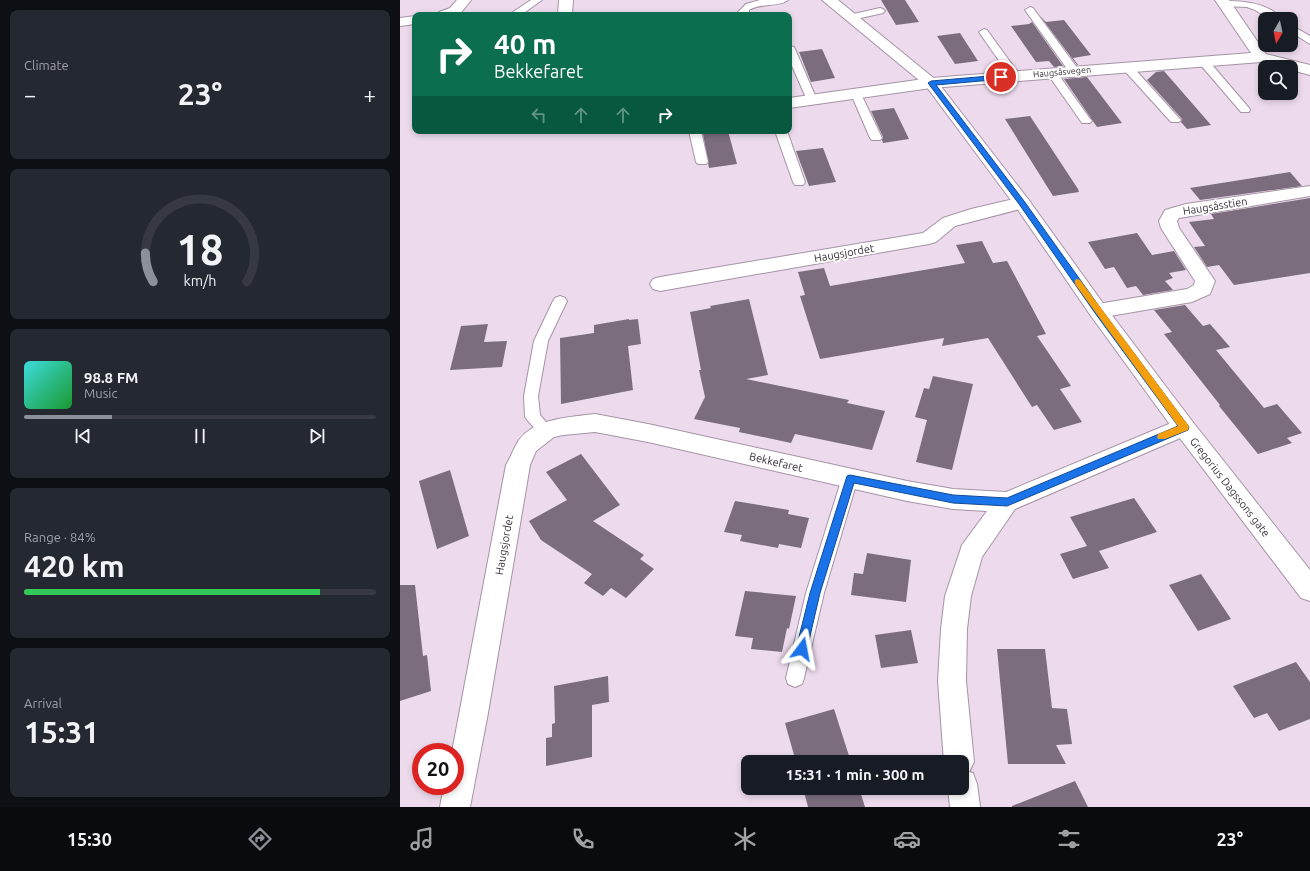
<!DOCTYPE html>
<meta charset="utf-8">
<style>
:root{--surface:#171b24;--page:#242831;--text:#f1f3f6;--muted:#9ea1a6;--line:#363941;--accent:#8c9099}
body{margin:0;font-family:Ubuntu,sans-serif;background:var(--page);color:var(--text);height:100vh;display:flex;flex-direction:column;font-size:15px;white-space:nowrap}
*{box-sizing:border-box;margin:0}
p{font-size:13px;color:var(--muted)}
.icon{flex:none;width:22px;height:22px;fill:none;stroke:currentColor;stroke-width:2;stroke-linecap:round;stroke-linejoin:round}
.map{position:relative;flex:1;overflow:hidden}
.side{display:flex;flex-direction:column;gap:10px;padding:10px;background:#0d0f14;width:400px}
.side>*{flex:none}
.guide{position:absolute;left:12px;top:12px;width:380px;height:122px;border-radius:8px;box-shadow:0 2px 6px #0003;background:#0b6e4f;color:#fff;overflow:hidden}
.needle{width:26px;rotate:189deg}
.controls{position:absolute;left:858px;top:12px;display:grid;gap:8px}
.controls a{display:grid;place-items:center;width:40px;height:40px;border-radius:8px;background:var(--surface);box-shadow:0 2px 6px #0003;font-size:20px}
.speed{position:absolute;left:12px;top:743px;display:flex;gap:8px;font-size:20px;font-weight:700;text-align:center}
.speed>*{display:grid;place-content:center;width:52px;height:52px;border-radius:50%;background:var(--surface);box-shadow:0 2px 6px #0003;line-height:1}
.speed .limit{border:6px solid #d22;background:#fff;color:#111}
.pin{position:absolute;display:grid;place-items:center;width:34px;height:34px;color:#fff;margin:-17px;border:2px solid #fff;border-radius:50%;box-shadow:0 1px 4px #0007}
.me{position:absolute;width:44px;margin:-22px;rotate:13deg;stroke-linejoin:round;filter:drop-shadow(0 0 3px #0008)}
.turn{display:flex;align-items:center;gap:14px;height:84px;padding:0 16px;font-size:18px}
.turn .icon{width:52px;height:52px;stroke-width:2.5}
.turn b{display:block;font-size:28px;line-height:34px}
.lanes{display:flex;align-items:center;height:38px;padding:0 16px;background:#0003;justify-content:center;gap:20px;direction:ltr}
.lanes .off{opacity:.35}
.big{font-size:30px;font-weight:600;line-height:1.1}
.side .card{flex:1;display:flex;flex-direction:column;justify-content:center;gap:6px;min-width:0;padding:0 14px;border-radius:8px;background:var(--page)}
.side .dial{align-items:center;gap:0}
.dial svg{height:104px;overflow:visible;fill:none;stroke:var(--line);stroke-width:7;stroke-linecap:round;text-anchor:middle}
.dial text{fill:var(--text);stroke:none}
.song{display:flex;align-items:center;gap:12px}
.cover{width:48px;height:48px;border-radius:6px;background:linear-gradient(135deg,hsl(180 70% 55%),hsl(130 70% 35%))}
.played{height:4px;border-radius:2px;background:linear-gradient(90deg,var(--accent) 25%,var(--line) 25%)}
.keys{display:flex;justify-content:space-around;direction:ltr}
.heat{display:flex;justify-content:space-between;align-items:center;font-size:22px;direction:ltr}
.charge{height:6px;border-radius:3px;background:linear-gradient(90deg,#34c759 84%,var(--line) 0)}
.trip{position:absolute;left:341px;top:755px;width:228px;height:40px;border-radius:8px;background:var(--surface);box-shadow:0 2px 6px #0003;font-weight:600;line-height:40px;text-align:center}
.dock{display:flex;height:64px;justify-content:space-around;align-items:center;background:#090b0e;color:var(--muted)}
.dock .icon{width:28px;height:28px}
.dock .on{color:var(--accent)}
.dock b{font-size:18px;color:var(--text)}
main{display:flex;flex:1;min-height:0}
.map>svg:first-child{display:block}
.building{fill:#7b6d7e}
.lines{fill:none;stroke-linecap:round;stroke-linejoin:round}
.service-casing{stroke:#a594a5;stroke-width:2}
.minor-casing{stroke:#a594a5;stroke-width:2}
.tertiary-casing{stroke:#a594a5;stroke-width:2}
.service{fill:#fff;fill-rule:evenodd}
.minor{fill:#fff;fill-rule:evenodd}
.tertiary{fill:#fff;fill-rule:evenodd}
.route{fill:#1a73e8;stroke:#114b97}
.slow{fill:#f59e0b}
.labels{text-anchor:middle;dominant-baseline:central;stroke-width:4;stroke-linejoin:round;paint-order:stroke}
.far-street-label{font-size:9px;fill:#383138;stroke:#fff}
.street-label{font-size:11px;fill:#383138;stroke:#fff}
</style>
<main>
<section class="side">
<div class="card"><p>Climate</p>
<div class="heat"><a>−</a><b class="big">23°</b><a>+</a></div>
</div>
<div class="card dial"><svg viewBox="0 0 100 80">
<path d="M14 69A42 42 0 1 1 86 69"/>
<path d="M14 69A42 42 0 0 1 8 47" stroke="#8c9099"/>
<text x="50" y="56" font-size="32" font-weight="700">18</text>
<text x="50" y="72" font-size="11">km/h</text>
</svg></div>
<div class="card">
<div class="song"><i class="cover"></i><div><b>98.8 FM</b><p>Music</p></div></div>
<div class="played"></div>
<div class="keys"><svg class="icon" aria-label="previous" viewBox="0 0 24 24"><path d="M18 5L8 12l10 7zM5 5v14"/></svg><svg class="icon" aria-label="pause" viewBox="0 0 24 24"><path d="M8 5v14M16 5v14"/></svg><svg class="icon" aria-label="next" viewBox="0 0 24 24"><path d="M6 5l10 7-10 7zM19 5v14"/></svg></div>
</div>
<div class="card"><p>Range · 84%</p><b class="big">420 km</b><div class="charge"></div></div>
<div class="card"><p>Arrival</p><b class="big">15:31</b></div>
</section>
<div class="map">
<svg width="910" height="807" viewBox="0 0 910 807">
<rect width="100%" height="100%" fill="#eddbed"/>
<g class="building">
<path d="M481,0H505L519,22L496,25Z"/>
<path d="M640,16L646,22L664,20L691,55L673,58L678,65H677Z"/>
<path d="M632,22L663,66L654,67L649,61L636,62L611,26L629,24Z"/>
<path d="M560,33L578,61L555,64L537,36Z"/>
<path d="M422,49L435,78L411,82L399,52Z"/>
<path d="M764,71L811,125L787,129L781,122L782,119L747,80L756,72Z"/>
<path d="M687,77L722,123L697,127L664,79Z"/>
<path d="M494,108L509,139L483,143L482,140L483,137L471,111Z"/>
<path d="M630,116L678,189L679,192L653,196L605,119Z"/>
<path d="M328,131L337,164L309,168L303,134Z"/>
<path d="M423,148L436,182L409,186L396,151Z"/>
<path d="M890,172L902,186L800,200L790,188Z"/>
<path d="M910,198V273L834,285L819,265L807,267L794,247L805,246L789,222L814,219L811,214Z"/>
<path d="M737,233L752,255L774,251L786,270L769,273L773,278L765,281L773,290L743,295L736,286L727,288L714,267L705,269L688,242Z"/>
<path d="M582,241L593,263L607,261L646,334L637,336L671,386L660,389L682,422L654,430L637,405L632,407L588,338L542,346L544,338L420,359L400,296L405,295L398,272L424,268L430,286L565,263L556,245Z"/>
<path d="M349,299L368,375L346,379L449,400L447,403L485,411L472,450L395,434L391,443L339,432L340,428L294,419L305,397L299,370H301L290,312L311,308L310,306Z"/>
<path d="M785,305L803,326L810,324L830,347L816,350L864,408L877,404L902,433L887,438L892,443L858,454L819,406L820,405L764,334L772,332L754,310Z"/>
<path d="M229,319V320L238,319L241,344L228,346L233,390L161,404L160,338L194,333V325Z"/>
<path d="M88,324L84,342L107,341L102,367L50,370L61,326Z"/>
<path d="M533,376L573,384L552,470L516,462L527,420L515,417L524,388L529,389Z"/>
<path d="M181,454L220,505L193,521L244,555L240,559L254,569L226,598L211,588L203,596L184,583L192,574L141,540L129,521L167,500L146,472Z"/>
<path d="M50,470L69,536L37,549L19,481Z"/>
<path d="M734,498L757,532L699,551L709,568L673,579L660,554L687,546L670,517Z"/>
<path d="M335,501L389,510L388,514L409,518L401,548L379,544L378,548L340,541L342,535L324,532Z"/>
<path d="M467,553L511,560L506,602L451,595L454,573L463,574Z"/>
<path d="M801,574L831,619L798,631L769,585Z"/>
<path d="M0,585H15L23,656L27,655L31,691L0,701Z"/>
<path d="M345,591L396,596L389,629L387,628L382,652L351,649L353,638L335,636Z"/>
<path d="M511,630L518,663L481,668L475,635Z"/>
<path d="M597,649H645L652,708L667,709L672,744L656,745L666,764H608Z"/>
<path d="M896,662L910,682V719L879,731L867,713L854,718L833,686Z"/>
<path d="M208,676L209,702L192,705V757L146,766V738L152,737V724L155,723L154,686Z"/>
<path d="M434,709L451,762H396L385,723Z"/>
<path d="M675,781L688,807H612V806Z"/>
<path d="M403,788H459L465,807H408Z"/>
</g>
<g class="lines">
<defs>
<g id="service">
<path d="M131,0H142L121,15H112L113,12Z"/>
<path d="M360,0H388C380,7 360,3 349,10V15H339L338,12L346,4Z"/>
<path d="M825,1C844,1 869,3 882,19H870L855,10L847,7L822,6L820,4L822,2Z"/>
<path d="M630,7L633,8L678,69L679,71L678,73H670L625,10Z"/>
<path d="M480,8L483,9L485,11L483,13L452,20L447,17L449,15Z"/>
<path d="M891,25L910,36V44L891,32Z"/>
<path d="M584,29L587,30L619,74L620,76L619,78H611L579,32Z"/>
<path d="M389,46L394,47L395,49L417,100L416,102H408L407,100L389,59Z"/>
<path d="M803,58L807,59L849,108L850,110L849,112H841L799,63L798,61Z"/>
<path d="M727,64L731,65L779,118L781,120L779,122H771L723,69L722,67Z"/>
<path d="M652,70L656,71L690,119L692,121L690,123H682L647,73Z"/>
<path d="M456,91L461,94L482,138L480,140H472L470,138L451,94Z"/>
<path d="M289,131H301L308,162L306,164H298L296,162Z"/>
<path d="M375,131H387L405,182L403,185H395L393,182Z"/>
<path d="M160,296L165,298L167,301L148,341L138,396L140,415L154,431L151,435L146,437L141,435L128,421L125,417L124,396L134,341L153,301L155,298Z"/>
<path d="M450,472L456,473L458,478L424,593L404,678L402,684L395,687L388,684L386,678L406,593L442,478L444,473Z"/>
</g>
<g id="minor">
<path d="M57,0H71L60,14L37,15L39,12L50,8Z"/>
<path d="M159,0H173L172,15H158Z"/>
<path d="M815,0H829L866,54L910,65V75L891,70V67H881L861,62L531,88L389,108V98L531,78L851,53Z"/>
<path d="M15,16V24L0,26V18Z"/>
<path d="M910,186V196L779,218L777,221L779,228L815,281L810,294L792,302L698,318L691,316L688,311L691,306L698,304L787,289L794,285L795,281L761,228L759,221L765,210L786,204Z"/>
<path d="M622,197L628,199L631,203L628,207L555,226L536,242L529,244L260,291L253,289L250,284L253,279L260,277L523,233L543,218L571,209Z"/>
<path d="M195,414L248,424L507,481L553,489L606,492L776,421L784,418L792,421L795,427L792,433L615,509L582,557L571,596L567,629L566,681L574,762L569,772L573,773L577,784L580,807H550L548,788H562V762H544L538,681L541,629L545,596L562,545L587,511L553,509L507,501L248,442L195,432L163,435L154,437L136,451L130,465L88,713L70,807H40L44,786H55V752H52L106,465C111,457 114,447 119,440C135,418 171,417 195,414Z"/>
</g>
<path id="tertiary" d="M422,0H438L536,80L628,199L705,306L792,421L910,570V601L901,598L776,433L691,316L616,207L526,86Z"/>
</defs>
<use href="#service" class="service-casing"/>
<use href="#minor" class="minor-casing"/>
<use href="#tertiary" class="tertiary-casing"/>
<use href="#service" class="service"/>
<use href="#minor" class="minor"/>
<use href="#tertiary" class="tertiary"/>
</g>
<path class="route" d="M601,75L603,76V79L536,85L624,201L701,309L789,427L788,430L607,506L553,503L454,483L420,593L407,649L406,653L402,655L398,653L396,649L410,593L447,476L450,475L553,495L607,498L778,426L695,313L619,204L528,83L531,81Z"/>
<path class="slow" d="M677,279L680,280L788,425L789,427L788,430L765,439H758L757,437L758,434L778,426L675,284V280Z"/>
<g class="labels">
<g class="far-street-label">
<text transform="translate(662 72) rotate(-5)">Haugsåsvegen</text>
</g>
<g class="street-label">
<text transform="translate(815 206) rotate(-9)">Haugsåsstien</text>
<text transform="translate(444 253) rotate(-10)">Haugsjordet</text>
<text transform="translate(376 462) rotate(13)">Bekkefaret</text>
<text transform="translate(830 487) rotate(52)">Gregorius Dagssons gate</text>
<text transform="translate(104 545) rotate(-80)">Haugsjordet</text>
</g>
</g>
</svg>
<div class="controls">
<a><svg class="needle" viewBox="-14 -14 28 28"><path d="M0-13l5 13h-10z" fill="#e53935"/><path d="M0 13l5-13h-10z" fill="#9ea1a6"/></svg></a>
<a><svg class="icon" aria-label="search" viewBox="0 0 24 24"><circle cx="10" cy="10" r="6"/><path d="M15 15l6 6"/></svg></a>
</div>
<div class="speed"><div class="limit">20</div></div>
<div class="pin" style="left:601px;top:77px;background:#d93025"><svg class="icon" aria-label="arrive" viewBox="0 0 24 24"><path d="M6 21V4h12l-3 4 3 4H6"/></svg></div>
<svg class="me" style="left:402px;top:649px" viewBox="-20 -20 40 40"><path d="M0-17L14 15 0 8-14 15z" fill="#1a73e8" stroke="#fff" stroke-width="4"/></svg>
<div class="trip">15:31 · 1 min · 300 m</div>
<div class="guide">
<div class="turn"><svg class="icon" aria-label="right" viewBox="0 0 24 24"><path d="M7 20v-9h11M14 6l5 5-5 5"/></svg><div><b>40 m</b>Bekkefaret</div></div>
<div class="lanes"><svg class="icon off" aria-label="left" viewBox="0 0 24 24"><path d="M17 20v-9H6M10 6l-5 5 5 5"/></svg><svg class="icon off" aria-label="ahead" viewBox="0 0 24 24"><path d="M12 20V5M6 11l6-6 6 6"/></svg><svg class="icon off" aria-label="ahead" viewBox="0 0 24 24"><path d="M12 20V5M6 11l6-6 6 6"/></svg><svg class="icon" aria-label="right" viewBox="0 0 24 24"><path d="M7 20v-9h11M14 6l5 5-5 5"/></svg></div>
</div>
</div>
</main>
<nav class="dock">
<b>15:30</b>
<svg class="icon on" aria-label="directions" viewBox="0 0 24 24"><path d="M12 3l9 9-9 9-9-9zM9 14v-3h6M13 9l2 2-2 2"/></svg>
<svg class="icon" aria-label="music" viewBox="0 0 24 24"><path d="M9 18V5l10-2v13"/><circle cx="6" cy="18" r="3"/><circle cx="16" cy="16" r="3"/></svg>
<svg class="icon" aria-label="phone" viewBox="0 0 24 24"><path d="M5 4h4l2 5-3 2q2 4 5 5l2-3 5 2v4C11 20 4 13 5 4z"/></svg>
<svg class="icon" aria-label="climate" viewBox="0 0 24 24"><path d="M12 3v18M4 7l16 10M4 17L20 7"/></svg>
<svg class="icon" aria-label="car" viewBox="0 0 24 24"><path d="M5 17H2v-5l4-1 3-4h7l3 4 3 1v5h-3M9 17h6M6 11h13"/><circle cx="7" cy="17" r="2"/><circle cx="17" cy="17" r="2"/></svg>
<svg class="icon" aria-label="filters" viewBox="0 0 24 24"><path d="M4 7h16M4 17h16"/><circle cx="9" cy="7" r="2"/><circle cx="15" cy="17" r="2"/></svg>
<b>23°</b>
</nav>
